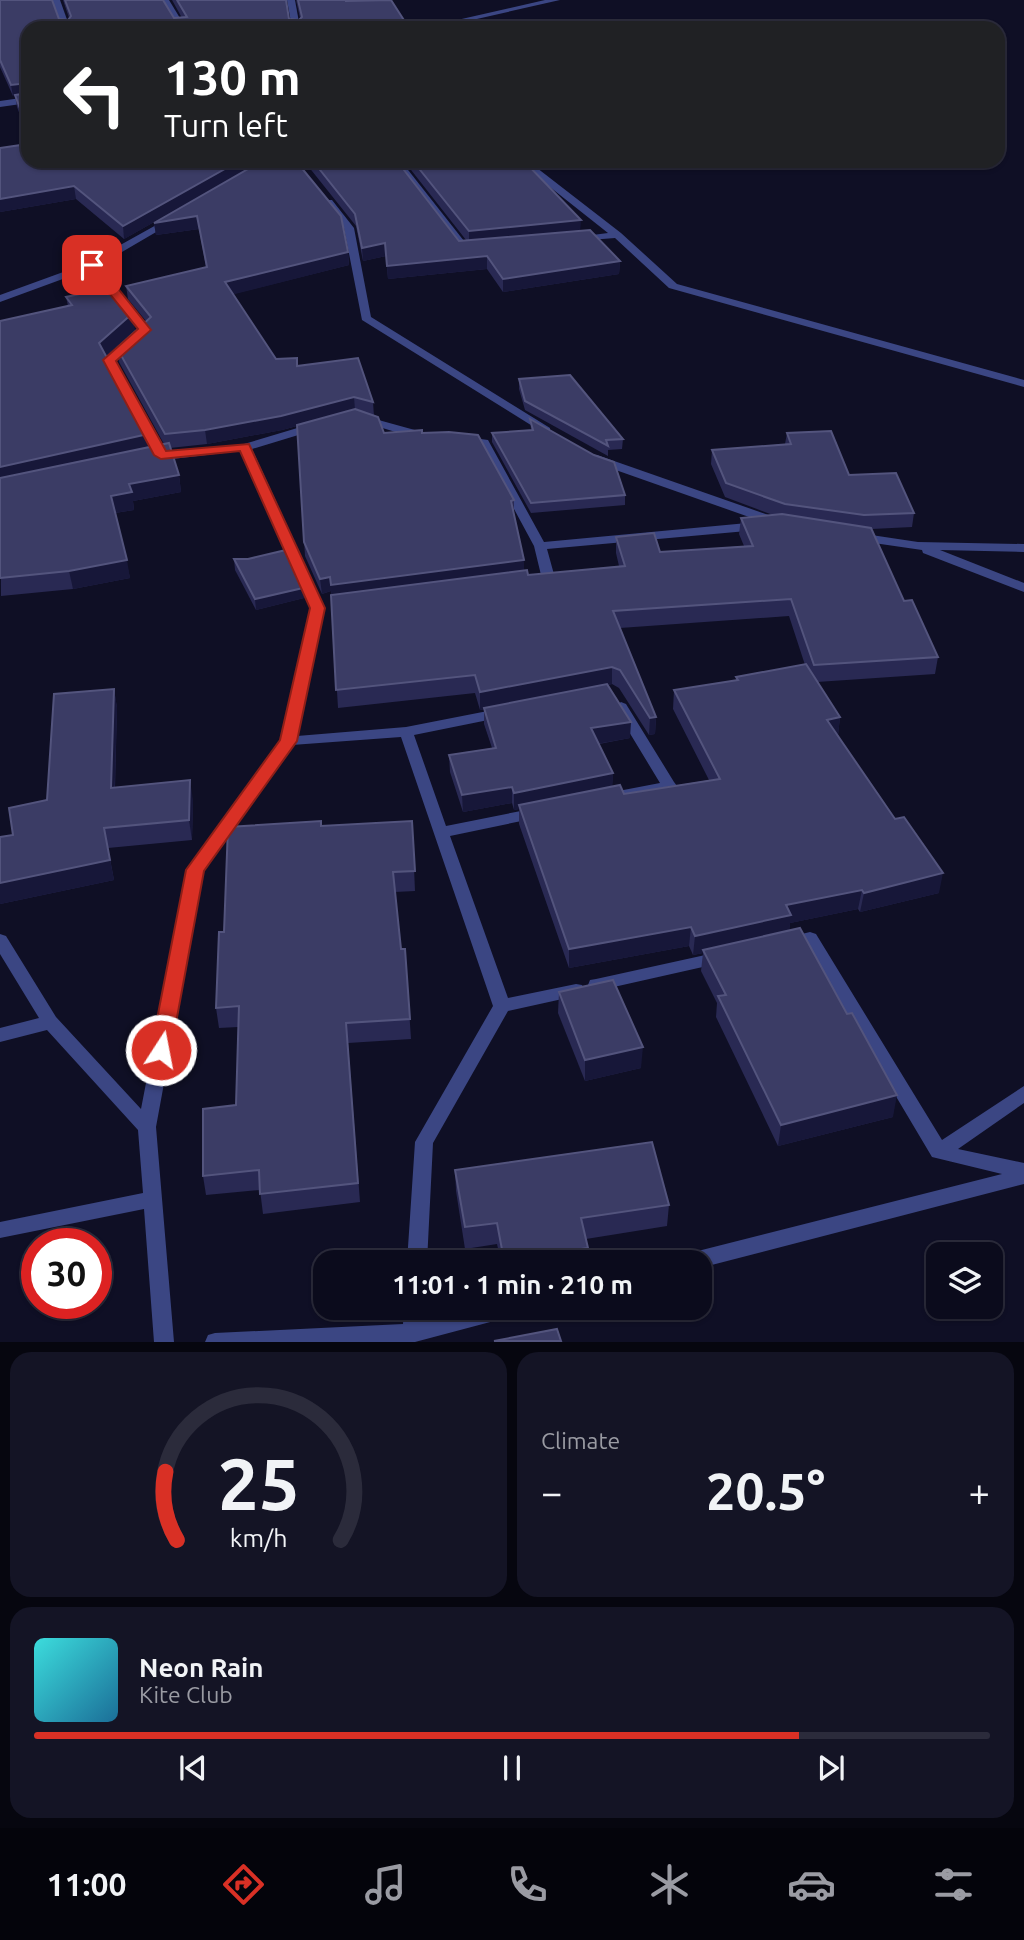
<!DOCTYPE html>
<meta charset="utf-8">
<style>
:root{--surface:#0b0b1c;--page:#141425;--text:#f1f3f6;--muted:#9a9ba3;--line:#2b2b3b;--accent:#d93025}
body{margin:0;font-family:Ubuntu,sans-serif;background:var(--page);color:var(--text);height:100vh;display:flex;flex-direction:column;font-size:26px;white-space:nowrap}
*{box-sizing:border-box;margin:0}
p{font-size:23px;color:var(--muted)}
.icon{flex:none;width:38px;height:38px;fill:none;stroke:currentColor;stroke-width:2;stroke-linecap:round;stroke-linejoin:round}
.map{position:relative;height:1342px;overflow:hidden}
.side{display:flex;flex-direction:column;gap:10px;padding:10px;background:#06060f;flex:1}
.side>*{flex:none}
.hud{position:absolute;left:21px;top:21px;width:984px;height:147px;border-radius:21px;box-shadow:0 2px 5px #0004,0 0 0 2px var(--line);background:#202124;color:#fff;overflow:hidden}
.tools{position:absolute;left:926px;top:1242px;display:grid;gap:14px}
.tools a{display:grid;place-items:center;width:77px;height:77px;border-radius:14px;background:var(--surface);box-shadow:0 2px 5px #0004,0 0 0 2px var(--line);font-size:35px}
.speed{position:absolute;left:21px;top:1228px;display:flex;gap:14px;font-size:35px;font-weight:700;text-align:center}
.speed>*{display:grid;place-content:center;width:91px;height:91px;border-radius:50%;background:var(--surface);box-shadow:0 2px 5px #0004,0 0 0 2px var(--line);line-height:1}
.speed .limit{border:10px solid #d22;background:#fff;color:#111}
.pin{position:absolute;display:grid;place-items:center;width:60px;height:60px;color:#fff;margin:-30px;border-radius:14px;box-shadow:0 4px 10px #0006}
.me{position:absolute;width:77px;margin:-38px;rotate:11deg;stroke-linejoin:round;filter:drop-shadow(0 0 5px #0008)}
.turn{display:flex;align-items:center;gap:24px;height:147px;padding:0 28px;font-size:32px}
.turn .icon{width:91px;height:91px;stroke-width:2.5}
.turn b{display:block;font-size:49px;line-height:60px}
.big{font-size:52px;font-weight:700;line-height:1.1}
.side .card{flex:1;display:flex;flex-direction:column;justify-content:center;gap:10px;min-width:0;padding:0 24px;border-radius:21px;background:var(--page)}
.side .dial{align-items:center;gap:0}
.dial svg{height:182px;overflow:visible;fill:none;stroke:var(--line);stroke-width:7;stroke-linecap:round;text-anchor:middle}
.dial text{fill:var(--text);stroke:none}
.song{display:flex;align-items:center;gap:21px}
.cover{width:84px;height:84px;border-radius:10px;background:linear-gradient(135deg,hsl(180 70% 55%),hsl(200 70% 35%))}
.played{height:7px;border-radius:4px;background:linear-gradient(90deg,var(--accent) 80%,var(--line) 80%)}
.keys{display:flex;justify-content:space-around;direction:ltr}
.heat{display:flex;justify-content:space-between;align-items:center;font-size:38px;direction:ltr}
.side .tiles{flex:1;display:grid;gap:10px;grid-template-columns:1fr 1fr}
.card:last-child{grid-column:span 2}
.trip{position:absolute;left:313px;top:1250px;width:399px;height:70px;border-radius:21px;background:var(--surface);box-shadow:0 2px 5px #0004,0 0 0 2px var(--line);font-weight:700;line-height:70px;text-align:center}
.menu{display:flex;height:112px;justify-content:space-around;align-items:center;background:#04040b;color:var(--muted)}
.menu .icon{width:49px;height:49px}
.menu .selected{color:var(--accent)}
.menu b{font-size:32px;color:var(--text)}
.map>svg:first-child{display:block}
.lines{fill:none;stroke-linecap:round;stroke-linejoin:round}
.minor{fill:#3b4683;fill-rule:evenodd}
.wall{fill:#292953;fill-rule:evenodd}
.shaded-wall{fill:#171739}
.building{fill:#3b3c65;stroke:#53547d;stroke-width:2}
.route{fill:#d93025;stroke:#8d1f18;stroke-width:2}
</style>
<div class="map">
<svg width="1024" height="1342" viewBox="0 0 1024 1342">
<rect width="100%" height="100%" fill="#0f0f25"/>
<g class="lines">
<g class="minor">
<path d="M52,0H60L70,28H62Z"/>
<path d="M161,0H169L186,28H178Z"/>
<path d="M287,0H295L300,28H292Z"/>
<path d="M545,0H560L437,28H422Z"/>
<path d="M28,97V103L0,107V101Z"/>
<path d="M391,161H401L464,241V245H456Z"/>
<path d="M517,161H528L621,233L677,284L1024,380V387L669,288L615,238L577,241V237L608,233Z"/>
<path d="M326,200H332L354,228L371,317L550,428V432H542L362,320L344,228L324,202Z"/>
<path d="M167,219L175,221L98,266L150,330L116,361L165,452L244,444L314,423L320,427L318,429L252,449L325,608L297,736L406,727L503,708L508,710L510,713L508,716L414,735L446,826L536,808L541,809L544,813L541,817L536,818L450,836L508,998L576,984L582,985L584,990L582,995L576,996L508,1011L433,1143L427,1262H407L415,1142L493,1006L401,737L292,745L203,871L156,1127L174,1342H154L144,1209L0,1238V1222L143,1193L138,1130L47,1030L0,1042V1028L39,1018L0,954V934L6,936L56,1017L141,1109L187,870L281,740L311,608L241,451L155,461L149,457L154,454L104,360L139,330L90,269L0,302V295L88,263Z"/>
<path d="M364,416L422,432L424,435L418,439L360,421V417Z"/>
<path d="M466,437L488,440L544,542L758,522L764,526L758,530L547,549L555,578L548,582L530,583L528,580L530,577L541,575L534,546L480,446L462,444V438Z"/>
<path d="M597,455L777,518L779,521L777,524H769L593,462L591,459L593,456Z"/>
<path d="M858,533L918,542L1024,544V552L940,550L1024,583V592L923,553L922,550L853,540L852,537L853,534Z"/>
<path d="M621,702L626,704L674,782L677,786L674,790L618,801L613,800L610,796L613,792L660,783L614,707Z"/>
<path d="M810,932L816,934L942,1140L1024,1086V1103L958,1149L1024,1163V1184L700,1268V1262H680L683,1256L690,1253L1002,1174L932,1157L806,945L787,949L781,947L779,943L781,939Z"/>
<path d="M719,952L725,954L727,958L725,962L596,991L590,990L588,985L590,980L596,979Z"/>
<path d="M404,1307H424L423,1321L477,1307H523L520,1313L513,1316L415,1342H205L208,1335L215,1333L403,1324Z"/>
</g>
</g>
<g class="wall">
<path d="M0,0L59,19L68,20L69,18L63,0H163L174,18H182L172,0H286L289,19L299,20L300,18L296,0H346L409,28H28V136L17,107L15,96H13L0,67Z"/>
<path d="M0,148L262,161L124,239L76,199L0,212Z"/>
<path d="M262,161L348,252L349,265L233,294L276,359L297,366L373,402L374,416L384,433H422L514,500V513L524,570L528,575L619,566L616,553V537L660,552L744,546L739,534L741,518L773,515L725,497L711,464L712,450L785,444L787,433L849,475L914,513L912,527L872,529L904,601L938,657L935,674L817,682L840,717L838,735L939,893L860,912L858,909L790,923L789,931L893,1117L778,1146L716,1017L717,1003L701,971L703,953L693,955L689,946L569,968L519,824V809L514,810L512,803L463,812L450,772L449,755L492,748L484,724V709L480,710L475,693L338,708L331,591L322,594L305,556L297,426L282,430L207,444L170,448L179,475L181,492L133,501L134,510L115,513L130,578L73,589L1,596L0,321L68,306L66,297L135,330L106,356L149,447L164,444L119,362L117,348L146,321L128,299L126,286L206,267L199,229L156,235L154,223ZM789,616L805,665L736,677V680L674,690L673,709L709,780L624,794L612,787L613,773L599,744L630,738L608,685L612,684L619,688L649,735L655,734L656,717L620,628Z"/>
<path d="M304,161H397L459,241L466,240L404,161H524L580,231L620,261L619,274L503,292L487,269L388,279L386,256L363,261L356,226Z"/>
<path d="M519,379L623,439L622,449L608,450V456L525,410L519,389Z"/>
<path d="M530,419L625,495V505L531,513L492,442V433L531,430Z"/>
<path d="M234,559L303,588L304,598L256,610L235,570Z"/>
<path d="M114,689L117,708L115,788L193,800L192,840L108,848L114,880L0,904V837L13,835L47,800Z"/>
<path d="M412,821L415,891L395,892L401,949H405L411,1039L348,1043L360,1202L263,1214L260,1190L206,1195L203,1176L236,1105L238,1027L219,1028L216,1008L224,932L322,826Z"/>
<path d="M559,992L641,1068L585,1081L558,1013Z"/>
<path d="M455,1170L669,1205L667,1226L586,1239L588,1248L587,1262H501L497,1244L465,1249L456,1191Z"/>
</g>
<g class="shaded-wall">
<path d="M28,83V95L13,96L11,85Z"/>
<path d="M239,161H262L124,239L123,226Z"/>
<path d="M74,186L76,199L0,212V199Z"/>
<path d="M197,216L199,229L156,235L154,223Z"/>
<path d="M581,220L580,233L469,244V231Z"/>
<path d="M385,243L386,256L363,261L362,248Z"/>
<path d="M348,252L349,265L227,296L225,282Z"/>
<path d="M487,256V269L388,279L387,266Z"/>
<path d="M620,261L619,274L503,292V279Z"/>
<path d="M133,313L135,330L101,360L99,343Z"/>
<path d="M354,397L355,410L282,430L207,444L205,430Z"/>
<path d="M148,434L150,451L0,485V467Z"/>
<path d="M179,475L181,492L133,501L134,510L114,513L111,496L129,484Z"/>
<path d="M127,560L130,578L73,589L69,571Z"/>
<path d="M524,560V575L332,599L331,591L322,594L320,579L330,577Z"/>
<path d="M303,588L304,598L256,610L255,599Z"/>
<path d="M612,667V684L480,710V692Z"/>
<path d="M114,689L117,708L114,808L111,788Z"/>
<path d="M656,717L655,734L649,735L650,718Z"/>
<path d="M840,717L838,736L827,720Z"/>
<path d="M631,722L630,738L591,745V728Z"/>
<path d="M613,773L612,790L519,805V809L514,810V793Z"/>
<path d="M190,780L193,800L192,840L189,820Z"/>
<path d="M512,787V803L463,812L462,795Z"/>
<path d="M110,860L114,880L0,904V883Z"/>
<path d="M943,873L939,893L860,912L864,893Z"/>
<path d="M862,890L858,909L790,923L789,934L703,950V953L693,955L695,936L786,905Z"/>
<path d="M691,927L689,946L569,968V949Z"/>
<path d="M643,1047L641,1068L585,1081V1060Z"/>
<path d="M897,1095L893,1117L778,1146L781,1125Z"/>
</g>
<g class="building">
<path d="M0,0H52L59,19L68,20L71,16L65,0H163L174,18L187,17L177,0H286L289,19L299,20L302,17L298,0H346V1L391,0L409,28H28V93V83L11,85L0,60Z"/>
<path d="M28,93V130L15,95Z"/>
<path d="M28,144V161H239L123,226L74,186L0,199V148Z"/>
<path d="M262,161H296L341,216L348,252L225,282L276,359L297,358V366L358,358L373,402L354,397L281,416L205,430L165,434L117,348L151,317L126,286L207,267L197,216L154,223Z"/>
<path d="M313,161H397L459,241L590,230L620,261L503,279L487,256L387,266L385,243L362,248L355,214Z"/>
<path d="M413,161H524L581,220L469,231Z"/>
<path d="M111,287L133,313L99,343L148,434L0,467V321L72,305L66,297Z"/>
<path d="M570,375L623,439L606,440L608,446L525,401L519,379Z"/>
<path d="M355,409L378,417L384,433L422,430V433L449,432L478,435L514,500L511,501L524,560L331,585L330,577L320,579L304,542L297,425Z"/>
<path d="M530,419L594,455L614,462L625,495L531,503L492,433L533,430Z"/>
<path d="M831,431L849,475L896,473L914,513L864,515L785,504L726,483L712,450L791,444L787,433Z"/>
<path d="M169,443L179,475L129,484L132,492L111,496L127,560L69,571L0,578V478Z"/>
<path d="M782,514L871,528L904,601L912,600L938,657L814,665L791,599L613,611L656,717L650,718L620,670L612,667L480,692L475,675L336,690L331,595L527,570L528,575L625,566L616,537L654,533L660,552L753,546L741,518Z"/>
<path d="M286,550L303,588L255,599L234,559H248Z"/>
<path d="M806,664L840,717L827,720L895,819L904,817L943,873L864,893L862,890L786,905L791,915L695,936L691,927L569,949L519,805L620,785L624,794L720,779L674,690L738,680L736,677Z"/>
<path d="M607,684L631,722L591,728L613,773L514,793L512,787L462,795L449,755L496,748L484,708Z"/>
<path d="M114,689L111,788L190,780L189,820L104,828L110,860L0,883V837L13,835L9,808L47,800L54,694Z"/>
<path d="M321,821V826L412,821L415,871L393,872L401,949H405L410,1019L346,1023L358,1183L260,1194L259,1170L203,1176V1109L236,1105L239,1006L216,1008L219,932H224L228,827Z"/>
<path d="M800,928L847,1014L852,1013L897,1095L781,1125L718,996L726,995L703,950Z"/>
<path d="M613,980L643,1047L585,1060L559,992Z"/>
<path d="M652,1142L669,1205L581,1218L588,1248L504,1260L497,1223L465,1227L455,1170Z"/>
<path d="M557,1329L561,1341H494Z"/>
</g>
<path class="route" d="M88,262H97L151,330L116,361L166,451L249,444L325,608L297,741L204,871L171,1050L168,1055L161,1058L154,1055L151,1050L186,870L280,740L310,608L240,451L161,459L154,455L103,360L138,329L88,267Z"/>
</svg>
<div class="tools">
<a><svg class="icon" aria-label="layers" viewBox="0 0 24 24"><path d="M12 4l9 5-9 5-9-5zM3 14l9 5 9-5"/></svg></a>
</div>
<div class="speed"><div class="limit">30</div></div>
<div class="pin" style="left:92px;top:265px;background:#d93025"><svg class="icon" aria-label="arrive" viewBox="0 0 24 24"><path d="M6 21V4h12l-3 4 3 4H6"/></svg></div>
<svg class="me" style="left:161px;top:1050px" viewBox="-20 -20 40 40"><circle r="17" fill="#d93025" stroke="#fff" stroke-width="3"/><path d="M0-11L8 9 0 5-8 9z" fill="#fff"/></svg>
<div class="trip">11:01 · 1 min · 210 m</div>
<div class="hud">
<div class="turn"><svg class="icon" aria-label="left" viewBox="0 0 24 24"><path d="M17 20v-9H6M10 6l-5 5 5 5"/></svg><div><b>130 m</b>Turn left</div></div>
</div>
</div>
<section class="side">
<div class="tiles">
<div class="card dial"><svg viewBox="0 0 100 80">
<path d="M14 69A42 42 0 1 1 86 69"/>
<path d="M14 69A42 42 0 0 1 9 39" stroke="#d93025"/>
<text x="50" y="56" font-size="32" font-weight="700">25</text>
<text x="50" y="72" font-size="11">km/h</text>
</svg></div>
<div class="card"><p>Climate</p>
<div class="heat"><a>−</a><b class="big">20.5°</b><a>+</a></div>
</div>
<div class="card">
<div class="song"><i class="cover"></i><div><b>Neon Rain</b><p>Kite Club</p></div></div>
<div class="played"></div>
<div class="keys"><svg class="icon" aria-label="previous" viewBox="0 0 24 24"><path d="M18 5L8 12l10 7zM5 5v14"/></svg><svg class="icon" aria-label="pause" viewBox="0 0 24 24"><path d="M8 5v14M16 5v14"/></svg><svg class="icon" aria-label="next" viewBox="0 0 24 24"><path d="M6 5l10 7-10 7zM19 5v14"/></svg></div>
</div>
</div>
</section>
<nav class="menu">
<b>11:00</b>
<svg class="icon selected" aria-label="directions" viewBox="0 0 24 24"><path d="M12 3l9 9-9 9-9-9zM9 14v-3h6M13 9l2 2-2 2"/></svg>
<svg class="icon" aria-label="music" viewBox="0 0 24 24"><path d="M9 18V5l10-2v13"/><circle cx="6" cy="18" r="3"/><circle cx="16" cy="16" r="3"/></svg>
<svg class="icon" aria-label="phone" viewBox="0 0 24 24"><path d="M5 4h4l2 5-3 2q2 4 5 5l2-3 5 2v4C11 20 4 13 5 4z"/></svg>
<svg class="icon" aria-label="climate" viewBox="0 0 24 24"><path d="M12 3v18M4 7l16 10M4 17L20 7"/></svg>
<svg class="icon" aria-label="car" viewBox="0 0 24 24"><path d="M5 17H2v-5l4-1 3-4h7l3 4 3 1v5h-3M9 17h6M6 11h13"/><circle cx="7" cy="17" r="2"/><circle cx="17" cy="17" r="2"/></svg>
<svg class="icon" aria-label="filters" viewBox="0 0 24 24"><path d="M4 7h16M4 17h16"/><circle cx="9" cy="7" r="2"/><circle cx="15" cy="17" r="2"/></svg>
</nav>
